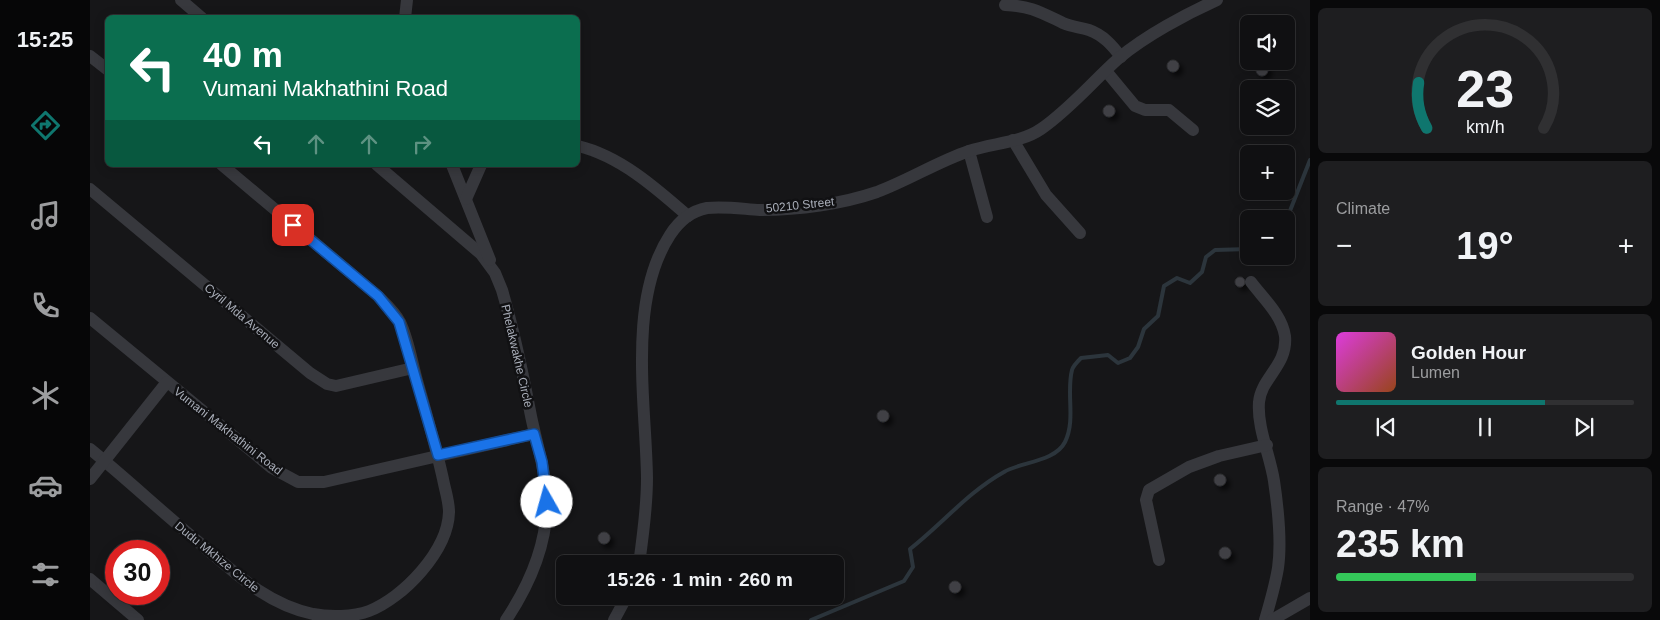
<!DOCTYPE html>
<meta charset="utf-8">
<style>
:root{--surface:#101012;--page:#1e1e20;--text:#f1f3f6;--muted:#9c9d9f;--line:#303032;--accent:#0f766e}
body{margin:0;font-family:Helvetica,sans-serif;background:var(--page);color:var(--text);height:100vh;display:flex;flex-direction:column;font-size:19px;white-space:nowrap}
*{box-sizing:border-box;margin:0}
p{font-size:16px;color:var(--muted)}
.icon{flex:none;width:28px;height:28px;fill:none;stroke:currentColor;stroke-width:2;stroke-linecap:round;stroke-linejoin:round}
.map{position:relative;flex:1;overflow:hidden}
.panel{display:flex;flex-direction:column;gap:8px;padding:8px;background:#09090a;width:350px}
.panel>*{flex:none}
.banner{position:absolute;left:15px;top:15px;width:475px;height:152px;border-radius:8px;box-shadow:0 2px 12px #0003,0 0 0 1px var(--line);background:#0b6e4f;color:#fff;overflow:hidden}
.buttons{position:absolute;left:1150px;top:15px;display:grid;gap:10px}
.buttons a{display:grid;place-items:center;width:55px;height:55px;border-radius:8px;background:var(--surface);box-shadow:0 2px 12px #0003,0 0 0 1px var(--line);font-size:25px}
.speed{position:absolute;left:15px;top:540px;display:flex;gap:10px;font-size:25px;font-weight:700;text-align:center}
.speed>*{display:grid;place-content:center;width:65px;height:65px;border-radius:50%;background:var(--surface);box-shadow:0 2px 12px #0003,0 0 0 1px var(--line);line-height:1}
.speed .limit{border:8px solid #d22;background:#fff;color:#111}
.pin{position:absolute;display:grid;place-items:center;width:42px;height:42px;color:#fff;margin:-21px;border-radius:10px;box-shadow:0 2px 8px #0006}
.me{position:absolute;width:55px;margin:-28px;rotate:353deg;stroke-linejoin:round;filter:drop-shadow(0 0 4px #0008)}
.turn{display:flex;align-items:center;gap:18px;height:105px;padding:0 15px;font-size:22px}
.turn .icon{width:65px;height:65px;stroke-width:2.5}
.turn b{display:block;font-size:35px;line-height:42px}
.lanes{display:flex;align-items:center;height:48px;padding:0 15px;background:#0003;justify-content:center;gap:25px;direction:ltr}
.lanes .off{opacity:.35}
.big{font-size:38px;font-weight:700;line-height:1.1}
.panel .card{flex:1;display:flex;flex-direction:column;justify-content:center;gap:8px;min-width:0;padding:0 18px;border-radius:8px;background:var(--page)}
.panel .dial{align-items:center;gap:0}
.dial svg{height:130px;overflow:visible;fill:none;stroke:var(--line);stroke-width:7;stroke-linecap:round;text-anchor:middle}
.dial text{fill:var(--text);stroke:none}
.song{display:flex;align-items:center;gap:15px}
.cover{width:60px;height:60px;border-radius:8px;background:linear-gradient(135deg,hsl(300 70% 55%),hsl(20 70% 35%))}
.played{height:5px;border-radius:2px;background:linear-gradient(90deg,var(--accent) 70%,var(--line) 70%)}
.keys{display:flex;justify-content:space-around;direction:ltr}
.heat{display:flex;justify-content:space-between;align-items:center;font-size:28px;direction:ltr}
.charge{height:8px;border-radius:4px;background:linear-gradient(90deg,#34c759 47%,var(--line) 0)}
.trip{position:absolute;left:466px;top:555px;width:288px;height:50px;border-radius:8px;background:var(--surface);box-shadow:0 2px 12px #0003,0 0 0 1px var(--line);font-weight:700;line-height:50px;text-align:center}
main{display:flex;flex:1;min-height:0}
.menu{display:flex;flex-direction:column;width:90px;justify-content:space-around;align-items:center;background:#060607;color:var(--muted)}
.menu .icon{width:35px;height:35px}
.menu .active{color:var(--accent)}
.menu b{font-size:22px;color:var(--text)}
.map>svg:first-child{display:block}
.lines{fill:none;stroke-linecap:round;stroke-linejoin:round}
.stream{stroke:#2c353c;stroke-width:4}
.building{fill:#404145;stroke:#303034;filter:url(#shadow)}
.street{stroke:#37383d;stroke-width:12}
.route-casing{stroke:#114b97;stroke-width:12}
.route{stroke:#1a73e8;stroke-width:9}
.labels{text-anchor:middle;dominant-baseline:central;stroke-width:5;stroke-linejoin:round;paint-order:stroke}
.street-label{font-size:12px;fill:#a8adb8;stroke:#111113}
</style>
<main>
<nav class="menu">
<b>15:25</b>
<svg class="icon active" aria-label="directions" viewBox="0 0 24 24"><path d="M12 3l9 9-9 9-9-9zM9 14v-3h6M13 9l2 2-2 2"/></svg>
<svg class="icon" aria-label="music" viewBox="0 0 24 24"><path d="M9 18V5l10-2v13"/><circle cx="6" cy="18" r="3"/><circle cx="16" cy="16" r="3"/></svg>
<svg class="icon" aria-label="phone" viewBox="0 0 24 24"><path d="M5 4h4l2 5-3 2q2 4 5 5l2-3 5 2v4C11 20 4 13 5 4z"/></svg>
<svg class="icon" aria-label="climate" viewBox="0 0 24 24"><path d="M12 3v18M4 7l16 10M4 17L20 7"/></svg>
<svg class="icon" aria-label="car" viewBox="0 0 24 24"><path d="M5 17H2v-5l4-1 3-4h7l3 4 3 1v5h-3M9 17h6M6 11h13"/><circle cx="7" cy="17" r="2"/><circle cx="17" cy="17" r="2"/></svg>
<svg class="icon" aria-label="filters" viewBox="0 0 24 24"><path d="M4 7h16M4 17h16"/><circle cx="9" cy="7" r="2"/><circle cx="15" cy="17" r="2"/></svg>
</nav>
<div class="map">
<svg width="1220" height="620" viewBox="0 0 1220 620">
<defs>
<filter id="shadow"><feDropShadow dx="4" dy="4" stdDeviation="2.5" flood-color="#0009"/></filter>
</defs>
<rect width="100%" height="100%" fill="#161618"/>
<g class="lines">
<g class="stream">
<path d="M1196,221L1220,160"/>
<path d="M721,620L814,581L823,567L820,549C852,524 878,492 914,472C930,462 965,462 975,442C986,420 976,393 982,370C983,366 988,361 991,358L1018,355L1028,363L1040,358L1048,347L1054,329L1068,316L1074,286L1087,278L1100,283L1112,272L1116,257L1125,250L1159,249"/>
</g>
</g>
<g class="building">
<circle cx="1083" cy="66" r="6"/>
<circle cx="1172" cy="70" r="6"/>
<circle cx="1019" cy="111" r="6"/>
<circle cx="1150" cy="282" r="5"/>
<circle cx="793" cy="416" r="6"/>
<circle cx="1130" cy="480" r="6"/>
<circle cx="514" cy="538" r="6"/>
<circle cx="1135" cy="553" r="6"/>
<circle cx="865" cy="587" r="6"/>
</g>
<g class="lines">
<g class="street">
<path d="M91,0L112,18"/>
<path d="M915,5C941,6 950,12 973,23C982,27 990,27 999,30C1013,35 1022,45 1031,57"/>
<path d="M315,18L317,0"/>
<path d="M0,56L18,70"/>
<path d="M1016,71L1045,106L1055,110H1079L1103,130"/>
<path d="M923,140L956,195L990,233"/>
<path d="M488,146C530,156 566,188 598,216"/>
<path d="M879,151L897,217"/>
<path d="M287,165L391,254L405,273L412,290C424,331 433,374 441,416C446,440 453,463 456,487C461,535 442,581 416,620"/>
<path d="M362,165L400,260"/>
<path d="M0,189L220,373L237,384L246,386L323,368"/>
<path d="M376,199L391,165"/>
<path d="M1161,282C1173,298 1192,315 1195,336C1198,365 1171,378 1169,402C1167,428 1180,455 1184,481C1188,508 1192,540 1188,568C1185,586 1180,603 1175,620"/>
<path d="M0,318L182,468L208,482H234L444,434"/>
<path d="M0,449C38,480 74,514 112,545C146,574 177,604 223,614C239,617 263,617 279,611C313,598 358,551 359,512C359,501 355,490 353,479C346,447 337,416 328,384C322,364 319,341 310,322C305,312 296,304 288,296L132,165"/>
<path d="M0,479L77,382"/>
<path d="M1069,560L1056,500L1059,490L1099,467L1129,456L1177,445"/>
<path d="M549,564C553,536 557,507 557,478C556,404 537,301 580,235C589,221 601,211 617,208C634,206 653,209 670,210C708,210 752,204 787,192C819,180 847,162 879,151C902,143 931,143 951,129C980,109 1003,81 1029,58C1055,36 1096,14 1127,0"/>
<path d="M0,579L48,620"/>
<path d="M524,620L537,596"/>
<path d="M1182,620L1220,598"/>
</g>
</g>
<g class="lines">
<defs>
<path id="route" d="M203,225L288,296L309,322L348,455L444,434L452,462L457,502"/>
</defs>
<use href="#route" class="route-casing"/>
<use href="#route" class="route"/>
</g>
<g class="labels">
<g class="street-label">
<text transform="translate(710 205) rotate(-6)">50210 Street</text>
<text transform="translate(152 316) rotate(40)">Cyril Mda Avenue</text>
<text transform="translate(427 356) rotate(77)">Phelakwakhe Circle</text>
<text transform="translate(138 431) rotate(38)">Vumani Makhathini Road</text>
<text transform="translate(127 557) rotate(39)">Dudu Mkhize Circle</text>
</g>
</g>
</svg>
<div class="buttons">
<a><svg class="icon" aria-label="sound" viewBox="0 0 24 24"><path d="M4 9h4l5-4v14l-5-4H4zM17 9q2 3 0 6"/></svg></a>
<a><svg class="icon" aria-label="layers" viewBox="0 0 24 24"><path d="M12 4l9 5-9 5-9-5zM3 14l9 5 9-5"/></svg></a>
<a>+</a>
<a>−</a>
</div>
<div class="speed"><div class="limit">30</div></div>
<div class="pin" style="left:203px;top:225px;background:#d93025"><svg class="icon" aria-label="arrive" viewBox="0 0 24 24"><path d="M6 21V4h12l-3 4 3 4H6"/></svg></div>
<svg class="me" style="left:457px;top:502px" viewBox="-20 -20 40 40"><circle r="19" fill="#fff"/><path d="M0-13L10 11 0 6-10 11z" fill="#1a73e8"/></svg>
<div class="trip">15:26 · 1 min · 260 m</div>
<div class="banner">
<div class="turn"><svg class="icon" aria-label="left" viewBox="0 0 24 24"><path d="M17 20v-9H6M10 6l-5 5 5 5"/></svg><div><b>40 m</b>Vumani Makhathini Road</div></div>
<div class="lanes"><svg class="icon" aria-label="left" viewBox="0 0 24 24"><path d="M17 20v-9H6M10 6l-5 5 5 5"/></svg><svg class="icon off" aria-label="ahead" viewBox="0 0 24 24"><path d="M12 20V5M6 11l6-6 6 6"/></svg><svg class="icon off" aria-label="ahead" viewBox="0 0 24 24"><path d="M12 20V5M6 11l6-6 6 6"/></svg><svg class="icon off" aria-label="right" viewBox="0 0 24 24"><path d="M7 20v-9h11M14 6l5 5-5 5"/></svg></div>
</div>
</div>
<section class="panel">
<div class="card dial"><svg viewBox="0 0 100 80">
<path d="M14 69A42 42 0 1 1 86 69"/>
<path d="M14 69A42 42 0 0 1 9 41" stroke="#0f766e"/>
<text x="50" y="56" font-size="32" font-weight="700">23</text>
<text x="50" y="72" font-size="11">km/h</text>
</svg></div>
<div class="card"><p>Climate</p>
<div class="heat"><a>−</a><b class="big">19°</b><a>+</a></div>
</div>
<div class="card">
<div class="song"><i class="cover"></i><div><b>Golden Hour</b><p>Lumen</p></div></div>
<div class="played"></div>
<div class="keys"><svg class="icon" aria-label="previous" viewBox="0 0 24 24"><path d="M18 5L8 12l10 7zM5 5v14"/></svg><svg class="icon" aria-label="pause" viewBox="0 0 24 24"><path d="M8 5v14M16 5v14"/></svg><svg class="icon" aria-label="next" viewBox="0 0 24 24"><path d="M6 5l10 7-10 7zM19 5v14"/></svg></div>
</div>
<div class="card"><p>Range · 47%</p><b class="big">235 km</b><div class="charge"></div></div>
</section>
</main>
